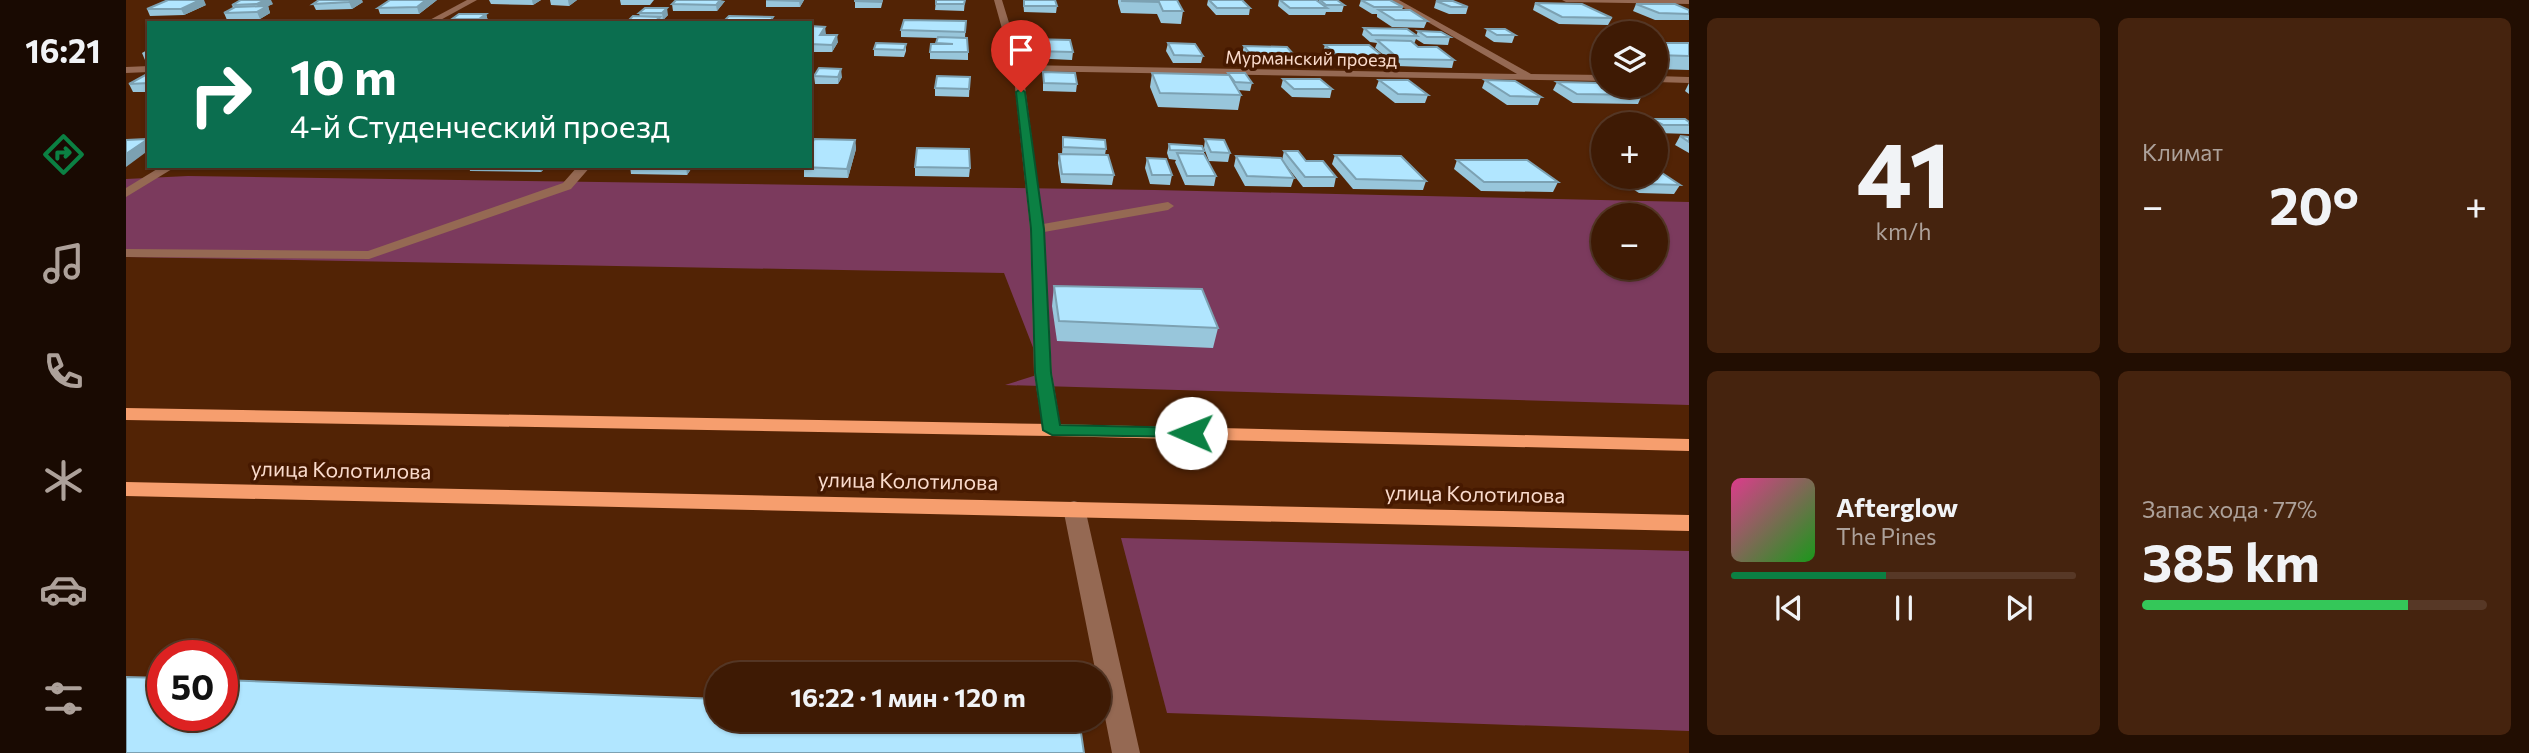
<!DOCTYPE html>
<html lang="ru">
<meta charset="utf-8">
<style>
:root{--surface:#3e1a04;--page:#45230e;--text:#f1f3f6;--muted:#ada19a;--line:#573826;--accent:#0b8043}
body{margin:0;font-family:Commissioner,sans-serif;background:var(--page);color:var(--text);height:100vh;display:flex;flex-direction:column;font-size:26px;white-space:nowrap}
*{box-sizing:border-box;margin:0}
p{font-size:23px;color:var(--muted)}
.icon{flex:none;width:38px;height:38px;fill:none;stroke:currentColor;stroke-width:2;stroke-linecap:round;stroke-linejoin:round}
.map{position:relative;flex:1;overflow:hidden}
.details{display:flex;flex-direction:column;gap:18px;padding:18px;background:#220e02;width:840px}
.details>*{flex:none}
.guide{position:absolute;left:21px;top:21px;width:665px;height:147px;border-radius:0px;box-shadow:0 2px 5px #0004,0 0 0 2px var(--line);background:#0b6e4f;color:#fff;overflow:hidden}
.tools{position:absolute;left:1465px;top:21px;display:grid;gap:14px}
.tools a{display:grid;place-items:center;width:77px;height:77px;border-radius:50%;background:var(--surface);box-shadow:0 2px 5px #0004,0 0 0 2px var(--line);font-size:35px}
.speed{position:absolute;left:21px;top:640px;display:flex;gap:14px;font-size:35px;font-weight:700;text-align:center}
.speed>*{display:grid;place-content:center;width:91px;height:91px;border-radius:50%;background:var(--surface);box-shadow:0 2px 5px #0004,0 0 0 2px var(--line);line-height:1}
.speed .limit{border:10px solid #d22;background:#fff;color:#111}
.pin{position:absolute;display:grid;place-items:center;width:60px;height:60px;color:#fff;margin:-72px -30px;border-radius:50% 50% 50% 0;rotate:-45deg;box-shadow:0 0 7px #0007}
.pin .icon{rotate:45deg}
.me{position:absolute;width:77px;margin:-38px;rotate:271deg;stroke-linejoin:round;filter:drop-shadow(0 0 5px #0008)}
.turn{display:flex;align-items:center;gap:24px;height:147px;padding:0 28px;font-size:32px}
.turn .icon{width:91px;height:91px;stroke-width:2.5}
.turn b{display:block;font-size:49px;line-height:60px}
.big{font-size:52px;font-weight:700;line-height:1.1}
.details .card{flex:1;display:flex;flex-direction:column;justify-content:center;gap:10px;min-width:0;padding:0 24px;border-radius:10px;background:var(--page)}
.details .dial{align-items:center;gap:0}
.dial b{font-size:91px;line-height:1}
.song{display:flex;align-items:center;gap:21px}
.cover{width:84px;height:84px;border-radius:10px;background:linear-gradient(135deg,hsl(330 70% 55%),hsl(120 70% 35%))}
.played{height:7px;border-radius:4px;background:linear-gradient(90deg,var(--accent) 45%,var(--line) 45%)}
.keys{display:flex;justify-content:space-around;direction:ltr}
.heat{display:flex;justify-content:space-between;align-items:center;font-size:38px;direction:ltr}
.charge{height:10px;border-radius:5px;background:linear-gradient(90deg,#34c759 77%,var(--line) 0)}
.details .tiles{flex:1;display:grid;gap:18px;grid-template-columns:repeat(2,1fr)}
.trip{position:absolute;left:579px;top:662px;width:406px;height:70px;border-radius:35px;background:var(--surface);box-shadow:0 2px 5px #0004,0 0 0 2px var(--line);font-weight:700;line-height:70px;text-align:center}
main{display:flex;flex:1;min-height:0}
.tab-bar{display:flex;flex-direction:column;width:126px;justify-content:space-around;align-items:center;background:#190a02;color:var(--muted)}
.tab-bar .icon{width:49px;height:49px}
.tab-bar .current{color:var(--accent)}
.tab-bar b{font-size:32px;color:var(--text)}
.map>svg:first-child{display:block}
.green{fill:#7b3a5d;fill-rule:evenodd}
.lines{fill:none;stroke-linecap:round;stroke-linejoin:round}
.minor{fill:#956953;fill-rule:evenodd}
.major{fill:#f69e6e;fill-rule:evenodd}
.wall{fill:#98c6db}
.shaded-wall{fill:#7ca1b2}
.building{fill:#b1e6ff;stroke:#7ca1b2;stroke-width:2}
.route{fill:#0b8043;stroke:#07532c;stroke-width:2}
.labels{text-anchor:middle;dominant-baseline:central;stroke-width:7;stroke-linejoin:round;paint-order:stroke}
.far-street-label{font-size:18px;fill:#fadbcc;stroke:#461900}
.street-label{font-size:21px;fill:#fadbcc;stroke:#461900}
</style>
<main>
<nav class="tab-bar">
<b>16:21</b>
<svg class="icon current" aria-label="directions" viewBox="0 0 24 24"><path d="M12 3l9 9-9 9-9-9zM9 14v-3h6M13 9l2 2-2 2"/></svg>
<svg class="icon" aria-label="music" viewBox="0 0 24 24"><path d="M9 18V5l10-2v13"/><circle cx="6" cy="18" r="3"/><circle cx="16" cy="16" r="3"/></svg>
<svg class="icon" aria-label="phone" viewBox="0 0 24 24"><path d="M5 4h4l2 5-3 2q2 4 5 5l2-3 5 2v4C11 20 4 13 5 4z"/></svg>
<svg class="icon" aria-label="climate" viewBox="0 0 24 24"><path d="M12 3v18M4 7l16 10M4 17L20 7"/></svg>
<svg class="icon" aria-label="car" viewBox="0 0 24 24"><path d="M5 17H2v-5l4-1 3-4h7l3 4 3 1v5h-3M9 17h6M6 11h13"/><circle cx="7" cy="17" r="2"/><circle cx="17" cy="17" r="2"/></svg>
<svg class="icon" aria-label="filters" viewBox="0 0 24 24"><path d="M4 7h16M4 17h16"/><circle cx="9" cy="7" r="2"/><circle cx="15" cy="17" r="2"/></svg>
</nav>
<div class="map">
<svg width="1563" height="753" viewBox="0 0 1563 753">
<rect width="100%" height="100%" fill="#522305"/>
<g class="green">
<path d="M62,176L1029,190L1563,202V405L879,385L917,373L878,273L0,257V179ZM1477,215H1530V268H1477Z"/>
<path d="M995,538L1563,551V731L1041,713Z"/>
</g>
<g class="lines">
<g class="minor">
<path d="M341,0H351L309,23H298Z"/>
<path d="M868,0H876L896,65L1391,74L1264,0H1273L1405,74L1477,75V81L897,71L917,224L1042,202L1048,206L1042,210L918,232L926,373L935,430L933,434H919L917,430L908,373L904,229L887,68Z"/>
<path d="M1436,0H1563V4L1440,2Z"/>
<path d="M23,66V72L0,73V67Z"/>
<path d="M1530,76L1563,77V83L1530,82Z"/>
<path d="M36,166H51L0,197V188Z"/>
<path d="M452,166H465L445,189L243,259L0,257V249L242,251L437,183Z"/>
<path d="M948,501L955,503L959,508L1014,753H986L973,687V674H970L937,508L941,503Z"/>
</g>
<g class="major">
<path d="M0,408L926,424L1563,439V451L926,436L0,420Z"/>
<path d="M0,482L1563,515V531L0,496Z"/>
</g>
</g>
<g class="wall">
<path d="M311,0L293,14H254L252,8Z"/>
<path d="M363,0H415L407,5L365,4Z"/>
<path d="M424,0H451L443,6L425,5Z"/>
<path d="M494,0H528L524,5H495Z"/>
<path d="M640,0H678L674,7H640Z"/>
<path d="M757,0L755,8H729V1Z"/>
<path d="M810,0H839L838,11L809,10Z"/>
<path d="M897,0H929L931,6L930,13L898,12Z"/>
<path d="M992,0H1051L1057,11L1055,24L1035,23L1031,14L995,13L992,3Z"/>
<path d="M1082,0H1116L1124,8L1123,15H1090L1081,5Z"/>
<path d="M1153,0H1190L1192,2L1193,0H1211L1218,5L1216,12H1200L1199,15H1163L1152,6Z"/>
<path d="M1235,0L1277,7L1276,10L1301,21L1298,28L1266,27L1251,17V14H1246L1233,6Z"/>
<path d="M599,1L591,11H547L546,4Z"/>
<path d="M1310,1L1342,7L1340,14H1323L1308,8Z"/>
<path d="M237,2L226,9L190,10L187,4Z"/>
<path d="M1409,3L1486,18L1482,25L1433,24L1407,10Z"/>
<path d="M147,4L142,6L144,13L134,19L101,20L98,13L107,8L106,5Z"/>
<path d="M1510,4L1563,10V20H1529L1507,11Z"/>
<path d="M80,5L58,15L24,16L21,9Z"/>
<path d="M519,8L542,15L537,20H534L535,23L514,17L513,13Z"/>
<path d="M360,14L362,21L359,23H327L326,19Z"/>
<path d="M840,21L839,38L842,52V60L804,59V52L810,44L811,38L775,37V30Z"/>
<path d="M684,26L699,27V35L712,42L706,52H684Z"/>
<path d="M1238,28L1290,36L1292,31L1324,37L1322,45L1298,44L1290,39L1288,44L1292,47L1328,60L1326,68L1271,66L1249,48L1251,43L1244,42L1236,35Z"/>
<path d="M1361,29L1389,35L1386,43L1368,42L1359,36Z"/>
<path d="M903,39L947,52L946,60L904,58Z"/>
<path d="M1042,43L1077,56L1075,63H1047L1040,51Z"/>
<path d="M1530,43H1563V70L1530,69Z"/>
<path d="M780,44V51L778,57L748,56V49Z"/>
<path d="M1199,45L1259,58L1257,66L1212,65L1197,52Z"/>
<path d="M1118,46L1169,56L1167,63H1123L1116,53Z"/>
<path d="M23,49V60H19L16,53Z"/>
<path d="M917,72L951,84L950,92L917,91Z"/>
<path d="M23,73V92H7L3,84Z"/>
<path d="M1026,73L1101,75L1102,73L1126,83L1124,91L1112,90L1115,95L1112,110L1032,107L1024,87Z"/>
<path d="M688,76L716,77L712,84H689Z"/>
<path d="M844,77L843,97L809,96V88Z"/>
<path d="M1157,79L1206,89L1204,98L1166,97L1155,87Z"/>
<path d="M1253,80L1302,95L1299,103H1269L1250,88Z"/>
<path d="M1359,80L1415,97L1412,105H1381L1356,88Z"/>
<path d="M1431,82L1516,95L1512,104L1447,103L1427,90Z"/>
<path d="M1563,83V94L1559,91Z"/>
<path d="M1526,119L1563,122V134L1532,133L1530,132V124H1523Z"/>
<path d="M1554,136L1563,137V153L1549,145Z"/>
<path d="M937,137L980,149L979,155L988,175L986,185L935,183L932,163L933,154H936Z"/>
<path d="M1079,139L1104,153L1102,162L1083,161L1078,148Z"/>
<path d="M729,140L730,149L722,178L678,177V167Z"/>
<path d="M1043,144L1078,151V154L1090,176L1088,186L1059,185L1049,162L1050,160L1043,159L1041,153Z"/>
<path d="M1158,151L1210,177L1208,187H1177L1157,161L1168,178L1165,187L1119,186L1108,166L1110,156L1156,160Z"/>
<path d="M1209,155L1300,181L1297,190L1227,189L1206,164Z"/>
<path d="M1021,158L1046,175L1044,185L1024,184L1019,168Z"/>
<path d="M1331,160L1432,182L1427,192L1355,191L1328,169Z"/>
<path d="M79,166H128L126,168L79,167Z"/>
<path d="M157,166H215L213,168L158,167Z"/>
<path d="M250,166H302L299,168H251Z"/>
<path d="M343,166H421L415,172L344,171Z"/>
<path d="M504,166H567L561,175L505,174Z"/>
<path d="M789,167L844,168L843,177L789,176Z"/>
<path d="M1488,177H1530L1554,185L1548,194L1513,193Z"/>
<path d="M928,286L1092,328L1087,348L931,341L926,306Z"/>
</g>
<g class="shaded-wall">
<path d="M74,0H78L80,5L58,15L55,9Z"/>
<path d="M139,0H145L147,4L142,6L144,13L134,19L131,12L133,11L131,4Z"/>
<path d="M227,0H236L237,2L226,9L223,2Z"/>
<path d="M300,0H311L293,14L291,7Z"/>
<path d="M406,0H415L407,5Z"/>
<path d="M442,0H451L443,6Z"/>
<path d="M594,0L599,1L591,11L590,5Z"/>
<path d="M674,0H678L674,7L673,1Z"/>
<path d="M541,8L542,15L537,20L536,13Z"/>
<path d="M360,14L362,21L359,23H354L353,19Z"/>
<path d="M534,17L535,23H527Z"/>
<path d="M699,27L700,34L694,42V35Z"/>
<path d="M711,35L712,42L706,52V45Z"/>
<path d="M715,69L716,77L712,84V77Z"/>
<path d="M22,139L23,141V150L0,167V154Z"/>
<path d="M729,140L730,149L722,178L721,169Z"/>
<path d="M413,166H421L415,172Z"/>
<path d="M560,166H567L561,175Z"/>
</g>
<g class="building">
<path d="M42,0H74L55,9H21Z"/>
<path d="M115,0H139L131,4L106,5Z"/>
<path d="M193,0H227L223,2L187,4Z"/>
<path d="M264,0H300L291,7L252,8Z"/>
<path d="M550,0H594L590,5L546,4Z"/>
<path d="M640,0H674L673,1Z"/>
<path d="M729,0H756L755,2L729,1Z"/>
<path d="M810,0H839L838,4H810Z"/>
<path d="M898,0H929L931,6H898Z"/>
<path d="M996,0H1051L1057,11H1037L1033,2L996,1Z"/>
<path d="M1083,0H1116L1124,8H1091Z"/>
<path d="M1154,0H1190L1201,8H1164Z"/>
<path d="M1194,0H1211L1218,5H1200Z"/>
<path d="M1235,0H1264L1277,7H1248Z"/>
<path d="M1310,1H1327L1342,7H1325Z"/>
<path d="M1409,3L1456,4L1486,18L1436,17Z"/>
<path d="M1510,4H1549L1563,10V14L1533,13Z"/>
<path d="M142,6L131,12L98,13L109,7Z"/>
<path d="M519,8H541L536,13H513Z"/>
<path d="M1253,10H1284L1301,21L1269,20Z"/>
<path d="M333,14H360L353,19H326Z"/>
<path d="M507,16L534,17L527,23H500Z"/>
<path d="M603,16L647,17L643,23L597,22Z"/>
<path d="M778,20L840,21L839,32L775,30Z"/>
<path d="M684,26L699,27L694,35H711L706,45L684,44Z"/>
<path d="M1238,28L1281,29L1291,36L1246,35Z"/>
<path d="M1361,29H1379L1389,35H1371Z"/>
<path d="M1292,31L1315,32L1324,37H1301Z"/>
<path d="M812,37L841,38L842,52H804L805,44H827L810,43Z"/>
<path d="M903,39L944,40L947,52L905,51Z"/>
<path d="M1251,40L1285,41L1292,47H1311L1328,60L1273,59Z"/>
<path d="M750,43L780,44L778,50L748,49Z"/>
<path d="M1042,43L1069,44L1077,56L1048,55Z"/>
<path d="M1530,43H1563V56L1530,55Z"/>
<path d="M1199,45H1243L1259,58H1214Z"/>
<path d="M1118,46L1161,47L1169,56L1125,55Z"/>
<path d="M693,68L715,69L712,77L688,76Z"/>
<path d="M917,72L949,73L951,84L918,83Z"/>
<path d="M23,73V83L3,84Z"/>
<path d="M1026,73L1103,75L1115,95L1034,93Z"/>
<path d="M1102,73H1119L1126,83L1109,82Z"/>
<path d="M811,76L844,77L843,89L809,88Z"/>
<path d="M1157,79H1194L1206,89H1168Z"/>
<path d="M1253,80H1282L1302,95L1272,94Z"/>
<path d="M1359,80L1389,81L1415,97L1384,96Z"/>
<path d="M1431,82L1477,83V86H1498L1516,95L1451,94Z"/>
<path d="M1526,119H1559L1563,122V125H1537Z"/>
<path d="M1554,136L1563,137V142Z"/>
<path d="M937,137L979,140L980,149L937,147Z"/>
<path d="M22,139L0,154V140Z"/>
<path d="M688,139L729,140L721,169L678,167V166H684V150Z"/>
<path d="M1079,139L1098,140L1104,153L1085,152Z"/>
<path d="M1043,144L1076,146L1078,151L1044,150Z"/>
<path d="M791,148L843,149L844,168L789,167Z"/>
<path d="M1158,151H1172L1180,161H1197L1210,177H1179Z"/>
<path d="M1051,153L1078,154L1090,176H1061Z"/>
<path d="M933,154L982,155L988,175L936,174Z"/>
<path d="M1209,155L1275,156L1300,181L1230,179Z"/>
<path d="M1110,156L1155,158L1168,178L1121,176Z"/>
<path d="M1021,158L1040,159L1046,175H1026Z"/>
<path d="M1331,160H1401L1432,182H1358Z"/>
<path d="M1530,169L1554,185L1518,184L1507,177H1530Z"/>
<path d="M928,286L1076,289L1092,328L933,321Z"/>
<path d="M0,677L37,678V716H96V680L592,699V719H953L958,753H0Z"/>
</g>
<path class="route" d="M895,89L899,92L918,229L925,373L934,425L1065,428L1073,433L1071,437L926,435L917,430L909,373L905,229L890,92Z"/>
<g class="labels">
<g class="far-street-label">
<text transform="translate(1185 58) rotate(1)">Мурманский проезд</text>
</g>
<g class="street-label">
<text transform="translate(215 469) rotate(1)">улица Колотилова</text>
<text transform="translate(782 480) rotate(1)">улица Колотилова</text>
<text transform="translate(1349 493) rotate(1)">улица Колотилова</text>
</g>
</g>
</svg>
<div class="tools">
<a><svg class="icon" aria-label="layers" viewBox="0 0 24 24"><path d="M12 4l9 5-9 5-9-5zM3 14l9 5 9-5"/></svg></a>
<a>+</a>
<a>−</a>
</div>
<div class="speed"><div class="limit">50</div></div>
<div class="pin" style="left:895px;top:92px;background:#d93025"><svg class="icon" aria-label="arrive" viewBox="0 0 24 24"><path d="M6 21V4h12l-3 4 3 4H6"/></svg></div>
<svg class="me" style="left:1065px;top:433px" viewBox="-20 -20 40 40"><circle r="19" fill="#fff"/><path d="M0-13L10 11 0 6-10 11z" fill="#0b8043"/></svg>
<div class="trip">16:22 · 1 мин · 120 m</div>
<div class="guide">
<div class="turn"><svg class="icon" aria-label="right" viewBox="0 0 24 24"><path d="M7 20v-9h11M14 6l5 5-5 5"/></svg><div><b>10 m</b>4-й Студенческий проезд</div></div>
</div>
</div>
<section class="details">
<div class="tiles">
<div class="card dial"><b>41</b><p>km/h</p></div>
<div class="card"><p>Климат</p>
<div class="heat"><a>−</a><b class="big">20°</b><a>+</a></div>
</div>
<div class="card">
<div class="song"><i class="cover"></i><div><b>Afterglow</b><p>The Pines</p></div></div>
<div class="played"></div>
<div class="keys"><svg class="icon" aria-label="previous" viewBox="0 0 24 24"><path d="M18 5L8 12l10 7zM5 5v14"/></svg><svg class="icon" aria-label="pause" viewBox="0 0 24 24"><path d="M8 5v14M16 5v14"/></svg><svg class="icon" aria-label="next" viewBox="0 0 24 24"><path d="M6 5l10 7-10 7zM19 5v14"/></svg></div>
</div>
<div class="card"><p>Запас хода · 77%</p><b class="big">385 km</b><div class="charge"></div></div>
</div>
</section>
</main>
